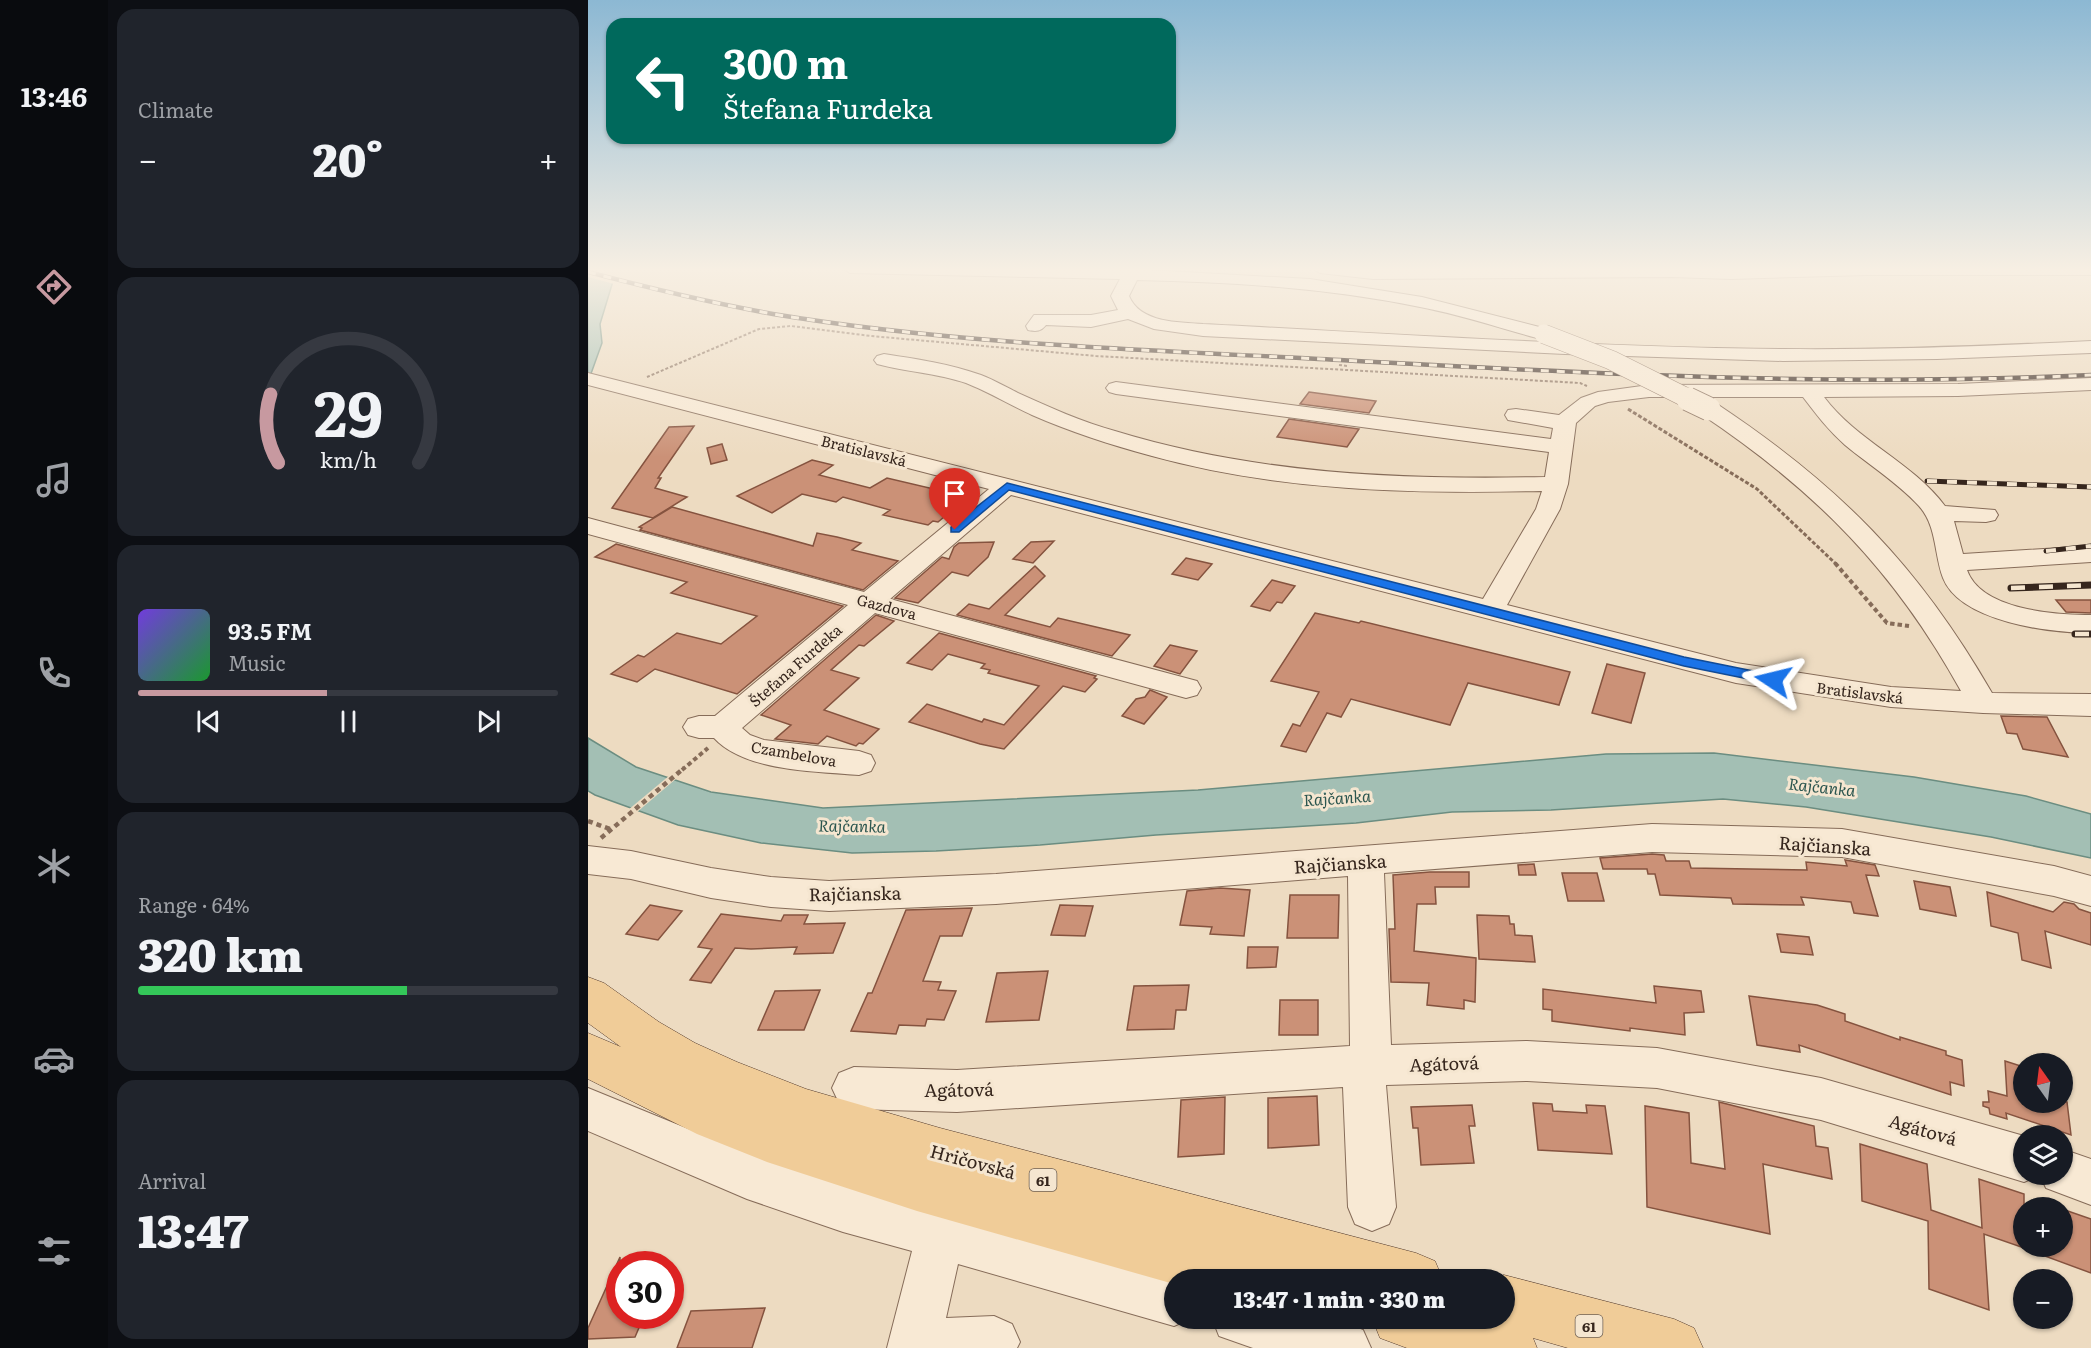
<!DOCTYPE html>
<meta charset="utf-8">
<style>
:root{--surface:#171b24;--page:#20242c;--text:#f1f3f6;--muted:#9ea1a6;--line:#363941;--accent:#c799a0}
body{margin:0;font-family:Literata,serif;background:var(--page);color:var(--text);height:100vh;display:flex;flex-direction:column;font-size:22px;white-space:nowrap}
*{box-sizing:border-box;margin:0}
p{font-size:20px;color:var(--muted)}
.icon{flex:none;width:33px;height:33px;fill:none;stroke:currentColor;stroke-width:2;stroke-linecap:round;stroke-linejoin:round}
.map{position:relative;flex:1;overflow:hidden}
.sheet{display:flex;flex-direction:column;gap:9px;padding:9px;background:#0d0f14;width:480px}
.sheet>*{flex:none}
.guide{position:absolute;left:18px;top:18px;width:570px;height:126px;border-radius:18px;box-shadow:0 2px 4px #0004;background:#00695c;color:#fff;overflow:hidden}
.needle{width:39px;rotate:346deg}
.controls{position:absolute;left:1425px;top:1053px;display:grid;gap:12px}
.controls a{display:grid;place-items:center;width:60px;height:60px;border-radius:50%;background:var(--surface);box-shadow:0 2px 4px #0004;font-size:30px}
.speed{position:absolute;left:18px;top:1251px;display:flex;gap:12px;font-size:30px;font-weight:700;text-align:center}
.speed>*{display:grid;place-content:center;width:78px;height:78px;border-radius:50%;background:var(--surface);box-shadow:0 2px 4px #0004;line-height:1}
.speed .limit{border:9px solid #d22;background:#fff;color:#111}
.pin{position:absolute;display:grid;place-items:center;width:51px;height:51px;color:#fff;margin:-62px -26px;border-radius:50% 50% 50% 0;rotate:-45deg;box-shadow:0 0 6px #0007}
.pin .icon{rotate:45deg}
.me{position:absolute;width:66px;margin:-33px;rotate:280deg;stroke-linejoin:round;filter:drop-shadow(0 0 4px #0008)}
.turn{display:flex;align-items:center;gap:21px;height:126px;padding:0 18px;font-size:27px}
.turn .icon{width:78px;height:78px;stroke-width:2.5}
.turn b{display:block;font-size:42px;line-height:51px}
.big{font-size:45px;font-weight:800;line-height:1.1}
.sheet .widget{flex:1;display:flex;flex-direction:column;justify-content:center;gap:9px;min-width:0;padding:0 21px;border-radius:18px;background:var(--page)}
.sheet .dial{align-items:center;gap:0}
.dial svg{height:156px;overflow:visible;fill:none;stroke:var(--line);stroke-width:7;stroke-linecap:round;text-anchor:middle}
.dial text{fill:var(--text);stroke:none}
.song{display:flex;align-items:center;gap:18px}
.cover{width:72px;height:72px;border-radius:9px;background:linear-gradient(135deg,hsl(260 70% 55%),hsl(130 70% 35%))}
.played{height:6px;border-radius:3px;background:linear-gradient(90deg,var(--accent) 45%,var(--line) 45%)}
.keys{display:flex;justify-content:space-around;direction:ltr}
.heat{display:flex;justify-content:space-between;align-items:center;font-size:33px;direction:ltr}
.charge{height:9px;border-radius:4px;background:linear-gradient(90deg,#34c759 64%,var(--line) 0)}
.trip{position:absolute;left:576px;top:1269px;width:351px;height:60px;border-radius:30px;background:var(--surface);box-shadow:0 2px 4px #0004;font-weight:800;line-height:60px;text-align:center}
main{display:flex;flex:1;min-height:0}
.tabs{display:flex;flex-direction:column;width:108px;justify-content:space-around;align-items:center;background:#090b0e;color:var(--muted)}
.tabs .icon{width:42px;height:42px}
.tabs .current{color:var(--accent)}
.tabs b{font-size:27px;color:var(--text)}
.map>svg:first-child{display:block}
.water{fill:#a3bfb4;stroke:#6b8d81;stroke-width:1.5}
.pier{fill:#eddbc1}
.building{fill:#cb9177;stroke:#85533f;stroke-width:1.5}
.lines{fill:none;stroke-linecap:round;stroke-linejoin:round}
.minor-casing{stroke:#866c59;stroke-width:2}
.major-casing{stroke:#543b2d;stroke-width:1}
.path-far3{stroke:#866c59;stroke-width:2;stroke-dasharray:3 2;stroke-linecap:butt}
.path-far2{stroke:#866c59;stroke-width:3;stroke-dasharray:4 2;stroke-linecap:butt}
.path-far1{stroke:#866c59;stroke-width:4;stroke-dasharray:4.5 3;stroke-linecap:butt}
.path{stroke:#866c59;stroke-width:4.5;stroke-dasharray:5 4;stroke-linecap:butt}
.minor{fill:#f8e9d4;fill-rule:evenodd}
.major{fill:#f0cc98;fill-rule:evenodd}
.rail-far2-casing{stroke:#36261d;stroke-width:4.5}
.rail-far1-casing{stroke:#36261d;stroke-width:5}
.rail-casing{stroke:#36261d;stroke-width:7}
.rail-far2{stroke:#f5e6d0;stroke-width:3;stroke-dasharray:8;stroke-linecap:butt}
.rail-far1{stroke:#f5e6d0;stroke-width:4;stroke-dasharray:10;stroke-linecap:butt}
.rail{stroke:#f5e6d0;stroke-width:4.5;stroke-dasharray:14;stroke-linecap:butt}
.minor-bridge-far1-casing{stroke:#866c59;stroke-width:20;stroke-linecap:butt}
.minor-bridge-casing{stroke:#866c59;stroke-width:25;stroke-linecap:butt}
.minor-bridge-far1{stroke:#f8e9d4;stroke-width:19}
.minor-bridge{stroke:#f8e9d4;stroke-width:23}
.route{fill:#1a73e8;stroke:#114b97;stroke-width:1.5}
.labels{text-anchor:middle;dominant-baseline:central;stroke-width:6;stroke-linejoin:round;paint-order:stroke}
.shield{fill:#f5e6d0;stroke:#6f6053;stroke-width:1.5}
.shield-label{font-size:14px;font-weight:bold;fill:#36261d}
.street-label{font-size:15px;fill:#36261d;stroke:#f5e6d0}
.water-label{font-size:16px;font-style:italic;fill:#2c564f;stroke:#f5e6d0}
.near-street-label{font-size:18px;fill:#36261d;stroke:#f5e6d0}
</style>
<main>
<nav class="tabs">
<b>13:46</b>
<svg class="icon current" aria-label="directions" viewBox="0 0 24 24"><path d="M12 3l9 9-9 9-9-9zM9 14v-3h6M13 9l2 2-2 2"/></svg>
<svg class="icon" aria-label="music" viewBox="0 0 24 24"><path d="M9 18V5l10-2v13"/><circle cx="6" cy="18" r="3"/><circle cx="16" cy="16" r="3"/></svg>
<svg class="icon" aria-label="phone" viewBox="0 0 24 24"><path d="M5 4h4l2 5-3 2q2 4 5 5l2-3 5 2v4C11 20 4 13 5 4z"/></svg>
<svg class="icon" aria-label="climate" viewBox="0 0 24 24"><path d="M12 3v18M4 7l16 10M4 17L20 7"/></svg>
<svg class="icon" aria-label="car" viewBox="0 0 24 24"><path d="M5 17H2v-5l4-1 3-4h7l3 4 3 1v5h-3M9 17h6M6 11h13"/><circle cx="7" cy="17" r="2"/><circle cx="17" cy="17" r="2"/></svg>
<svg class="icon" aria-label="filters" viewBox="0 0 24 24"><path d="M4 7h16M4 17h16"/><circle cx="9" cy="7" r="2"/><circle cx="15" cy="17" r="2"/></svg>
</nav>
<section class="sheet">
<div class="widget"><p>Climate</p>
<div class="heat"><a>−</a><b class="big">20°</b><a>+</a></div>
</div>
<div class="widget dial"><svg viewBox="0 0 100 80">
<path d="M14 69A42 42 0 1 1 86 69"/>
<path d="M14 69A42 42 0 0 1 10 34" stroke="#c799a0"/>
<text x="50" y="56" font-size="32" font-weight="700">29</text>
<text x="50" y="72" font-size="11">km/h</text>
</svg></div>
<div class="widget">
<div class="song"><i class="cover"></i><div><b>93.5 FM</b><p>Music</p></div></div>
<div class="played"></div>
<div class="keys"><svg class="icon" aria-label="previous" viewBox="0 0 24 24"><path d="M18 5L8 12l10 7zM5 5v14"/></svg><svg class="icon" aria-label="pause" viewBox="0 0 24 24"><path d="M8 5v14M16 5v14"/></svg><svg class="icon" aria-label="next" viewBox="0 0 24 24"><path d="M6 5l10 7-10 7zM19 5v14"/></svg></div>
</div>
<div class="widget"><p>Range · 64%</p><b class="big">320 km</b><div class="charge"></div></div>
<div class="widget"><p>Arrival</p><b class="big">13:47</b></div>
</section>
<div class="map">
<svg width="1503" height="1348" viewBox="0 0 1503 1348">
<rect width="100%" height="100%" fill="#eddbc1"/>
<g class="water">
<path d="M0,268H29L12,324L14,343L0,382Z"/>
<path d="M0,738L48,767L123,792L235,808L610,790L1018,754L1126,753L1326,777L1438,796L1503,814V858L1403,837L1218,807L1135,799L963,810L864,812L768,823L568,835L452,845L348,851L264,853L173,843L90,825L7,795L0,791Z"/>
</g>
<g class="pier">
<path d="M0,268L3,269L32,268L26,284L0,277Z"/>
<path d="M82,775L89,778L48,813L40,810Z"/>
</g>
<g class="building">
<path d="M721,392L788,401L781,413L712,404Z"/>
<path d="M701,419L771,429L759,447L689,437Z"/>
<path d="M106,426L70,478H73L67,488L99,497L65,518L24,508L81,427Z"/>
<path d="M134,444L139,460L123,464L119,448Z"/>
<path d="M224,460L245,465L231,475L282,488L299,478L354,491L360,487L385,493L350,522L345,521L340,525L295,515L302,510L255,497L248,502L214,494L184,513L149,496Z"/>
<path d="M84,507L225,546L229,533L249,537L273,543L264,550L310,561L275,590L52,530L54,528L51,527Z"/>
<path d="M466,541L445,563L425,559L443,542Z"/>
<path d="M406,542L400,557L380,576L364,572L330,603L307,598L354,557L361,559L366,547L371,543Z"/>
<path d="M28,544L255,606L149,694L67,669L49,682L23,674L50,655L56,657L89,633L133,644L169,616L83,593L99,582L7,557Z"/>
<path d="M598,558L624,564L610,580L584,574Z"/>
<path d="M447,566L457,576L417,615L462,627L470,618L542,635L524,656L369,615L381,604L401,609Z"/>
<path d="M684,580L707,586L694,603L689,602L682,611L663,606Z"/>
<path d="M1468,600H1503V613L1478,612Z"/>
<path d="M727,613L771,623L773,621L982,672L971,705L880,683L862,725L763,699L753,717L739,713L718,752L693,746L705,724L712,726L731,692L683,681Z"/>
<path d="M288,615L306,621L276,646L271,645L243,670L271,678L236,710L291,729L275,744L271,743L268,746L239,736L230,744L187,739L203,725L173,715Z"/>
<path d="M351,633L508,676L506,678L509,679L497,692L475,686L416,749L392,744L321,722L339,704L394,722L396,719L416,725L451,686L400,673L402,670L393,668L397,664L360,654L344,670L319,663Z"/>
<path d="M582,645L609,651L592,674L566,666Z"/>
<path d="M1019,664L1057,673L1043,723L1004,713Z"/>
<path d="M562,690L579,697L556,724L534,716L548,699L557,697Z"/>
<path d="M1413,716L1459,717L1480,757L1435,749L1429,734L1419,733Z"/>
<path d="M1064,854L1076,855L1078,861H1101L1103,868L1219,870L1218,862L1259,866L1257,860L1287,865L1291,876L1278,875L1290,916L1266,913L1263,902L1213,897L1216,905L1145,904L1143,898L1072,895L1067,874H1060L1059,869H1015L1012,858Z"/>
<path d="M946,864L948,875H931L930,865Z"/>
<path d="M842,872H881V887H847L848,904H829L826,951L888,958L887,1002L876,1000V1009L839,1005L841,983L803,982L801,929H807L805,875Z"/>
<path d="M974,873H1009L1016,901H980Z"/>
<path d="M1326,881L1362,887L1368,916L1332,909Z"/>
<path d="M632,888L662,890L656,936L622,934L624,927L592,925L599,891Z"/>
<path d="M1399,892L1465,912L1476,902L1486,904L1491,909L1503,913V945L1457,931L1463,968L1434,960L1430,933L1403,926Z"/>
<path d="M702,895H751L750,938H699Z"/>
<path d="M62,905L94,911L70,940L38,934Z"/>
<path d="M472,905L505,906L497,936L463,935Z"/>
<path d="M384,908L374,936H352L335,981L353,982L350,990L368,991L356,1020L339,1019L337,1026L311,1025L308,1034L263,1031L280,993H284L318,910Z"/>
<path d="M133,914L193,921L196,915H220L216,924L257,923L245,953L206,954L209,947L163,949L147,948L123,983L102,980L124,949L110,947Z"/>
<path d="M889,915L921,916L922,924H926L927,935L944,936L947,962L891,959Z"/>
<path d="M1189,934L1221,937L1225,955L1193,952Z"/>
<path d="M660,947H690L688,967L659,968Z"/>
<path d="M460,971L451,1020L398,1022L409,973Z"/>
<path d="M601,985L598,1010H588L586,1029L539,1030L546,986Z"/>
<path d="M1066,986L1113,991L1116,1012L1096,1013L1097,1035L1042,1028V1031L964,1021V1010L955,1009V989L1068,1003Z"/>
<path d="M232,990L216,1030H170L187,991Z"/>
<path d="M1161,996L1229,1005L1257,1014V1021L1312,1040V1037L1358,1051V1055L1374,1060L1376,1086L1362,1082L1363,1095L1211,1045L1212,1052L1169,1045Z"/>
<path d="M692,1000H730V1035H691Z"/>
<path d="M1417,1061L1436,1067V1102H1479L1483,1135L1418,1113L1419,1119L1402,1114L1401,1108L1395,1106V1102H1401L1400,1091L1419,1096Z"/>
<path d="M729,1096L731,1145L680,1148V1098Z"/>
<path d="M637,1097L636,1154L590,1157L593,1100Z"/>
<path d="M1131,1102L1226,1126L1228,1146L1240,1148L1244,1179L1175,1164L1182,1234L1059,1207L1057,1106L1101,1113L1103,1163L1137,1169Z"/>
<path d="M945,1103L964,1104L965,1111L999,1113L998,1105L1017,1106L1024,1154L950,1150Z"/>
<path d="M884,1105L887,1126H881L886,1163L833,1165L830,1128H825L823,1107Z"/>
<path d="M1272,1144L1339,1164L1343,1210L1394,1228L1391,1179L1436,1194V1248L1396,1234L1401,1310L1341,1289L1340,1221L1274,1201Z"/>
<path d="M1474,1209L1503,1219V1273L1438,1249L1439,1246H1474Z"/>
<path d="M32,1257V1316H56L47,1337L0,1339V1328Z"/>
<path d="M177,1308L164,1348H89L103,1311Z"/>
</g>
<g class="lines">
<defs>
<g id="minor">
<path d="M254,268L543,269L722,279L834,297L963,330L965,334L963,338L956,340C915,329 874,315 832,307C738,288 644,282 549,280L541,296C552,323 590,322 615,324C808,334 1001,347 1195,349C1298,350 1400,346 1503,341V353L1349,359L1195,361L977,354L615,336L566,329L540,319L503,327L458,325C453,331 449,332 440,330L438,326L446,315H503L530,310L523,296L532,279L262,273Z"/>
<path d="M724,268H1503V275H1278L1143,279L1084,277L785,279L732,273Z"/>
<path d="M296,354C329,359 362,364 393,375C406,380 418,387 430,393C461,407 494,422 527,431C667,474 812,480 957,477L961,452L528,394L521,392L518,388L521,384L528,382L963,439L965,428L920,420L917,415L920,410L928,409L971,415L993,398L1010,392L1061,385L1370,384L1503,378V390L1370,396L1236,397C1269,441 1324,462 1357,506L1407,510L1410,515L1407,520L1398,522L1366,521L1375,554L1503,546V562L1379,570C1393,610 1467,615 1503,615V633C1463,633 1372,622 1355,578C1346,554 1349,526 1331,506C1309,482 1281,465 1257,445C1240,430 1228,414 1215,397H1061L1020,402L1007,406L988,423L980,484L972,509L919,605L1148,663L1303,687L1373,691C1306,570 1228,491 1113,414L1110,409L1113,404L1121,403L1129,404C1252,486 1330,565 1404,693L1503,694V716L1395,713L1303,707L1148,683L423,495L302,599L609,681L613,688L609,695L598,698L287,613L154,728L162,735L176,740L271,751L283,755L287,763L283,771L271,775C227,771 158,772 126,738H111L100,735L95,727L100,719L111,716H127L260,605L0,534V518L276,592L401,489L0,385V373L895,599L948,509L954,491C823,494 691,491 564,456C523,445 483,432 444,415C422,405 401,392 378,383C349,373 319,372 289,364L286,360L289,356Z"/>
<path d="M1064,824L1254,829L1466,866L1503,876V906L1466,896L1254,857L1064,852L796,873L803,1045L939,1041L1069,1048L1233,1078L1436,1136V1174H1474V1149L1503,1159V1205L1458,1188L1452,1175L1436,1182L1233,1120L1069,1088L939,1081L798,1085L808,1207L801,1224L784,1231L767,1224L760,1207L755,1087L369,1112L266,1109L251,1103L244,1088L251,1073L266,1067L369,1070L762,1046L760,876L408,904L241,911L183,907L123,898L43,879L0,874V846L43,851L123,868L183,877L241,881L408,874Z"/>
<path d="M0,1088L159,1153L255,1184L586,1276L595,1280H586V1318H604L586,1326L370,1264L358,1318L406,1316L424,1324L432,1342L429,1348H299L324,1251L255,1232L159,1199L0,1131Z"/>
<path d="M624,1318H744L775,1330L783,1348H665L631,1336Z"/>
</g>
<g id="major">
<path d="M0,977L16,983L71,1022L107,1043L149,1062L218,1089L352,1128L828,1253L847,1261L855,1280H726L692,1270L696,1280H586V1284L329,1211L179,1162L109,1134L0,1079V1033L33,1047L0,1023Z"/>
<path d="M916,1275L1086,1319L1106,1328L1115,1348H980L945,1338L949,1348H819L792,1338L784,1318H916V1280H906Z"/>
</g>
</defs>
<use href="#minor" class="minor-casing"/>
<use href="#major" class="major-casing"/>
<g class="path-far3">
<path d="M751,365L760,366"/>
<path d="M59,377L171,329L203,326L283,336L508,356L992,383L999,386"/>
</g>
<path class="path-far2" d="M1040,409L1169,489L1248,564"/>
<g class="path-far1">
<path d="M1247,563L1299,623L1321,626"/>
<path d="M94,770L120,748"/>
</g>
<g class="path">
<path d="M0,821L22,829"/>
<path d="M13,838L96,768"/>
</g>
<use href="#minor" class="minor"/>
<use href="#major" class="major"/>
<defs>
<path id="rail-far2" d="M0,272C61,288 123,303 185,314C372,345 563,350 752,360C1003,374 1252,387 1503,375"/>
<g id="rail-far1">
<path d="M1339,481L1503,487"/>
<path d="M1458,551L1503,546"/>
</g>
<g id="rail">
<path d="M1423,588L1503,585"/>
<path d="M1487,634H1503"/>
</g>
</defs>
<use href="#rail-far2" class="rail-far2-casing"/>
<use href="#rail-far1" class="rail-far1-casing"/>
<use href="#rail" class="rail-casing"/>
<use href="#rail-far2" class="rail-far2"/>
<use href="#rail-far1" class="rail-far1"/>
<use href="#rail" class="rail"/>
<defs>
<path id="minor-bridge-far1" d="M956,334L1023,360L1103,400"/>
<path id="minor-bridge" d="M1100,399L1121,409"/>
</defs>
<use href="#minor-bridge-far1" class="minor-bridge-far1-casing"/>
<use href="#minor-bridge" class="minor-bridge-casing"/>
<use href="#minor-bridge-far1" class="minor-bridge-far1"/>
<use href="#minor-bridge" class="minor-bridge"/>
</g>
<linearGradient id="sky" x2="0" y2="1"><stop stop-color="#8cb8d3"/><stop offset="0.59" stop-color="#f7efe3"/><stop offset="1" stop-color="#f7efe3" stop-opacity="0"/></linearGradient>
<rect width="1503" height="457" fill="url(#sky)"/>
<path class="route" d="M419,483L1096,657L1185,675L1192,680L1185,684L1096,666L421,490L371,532H363V527Z"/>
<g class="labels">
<g class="shield">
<rect x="441.5" y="1169" width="27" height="22" rx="4.5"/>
<rect x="987.5" y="1315" width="27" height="22" rx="4.5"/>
</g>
<g class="shield-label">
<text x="455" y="1180">61</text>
<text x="1001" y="1326">61</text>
</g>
<g class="street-label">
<text transform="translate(276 450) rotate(14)">Bratislavská</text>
<text transform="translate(299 606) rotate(15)">Gazdova</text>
<text transform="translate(207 665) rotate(-41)">Štefana Furdeka</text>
<text transform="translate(1272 692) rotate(7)">Bratislavská</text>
<text transform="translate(206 753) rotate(10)">Czambelova</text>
</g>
<g class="water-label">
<text transform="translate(1234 786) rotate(6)">Rajčanka</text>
<text transform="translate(749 797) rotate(-4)">Rajčanka</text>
<text transform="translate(264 825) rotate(1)">Rajčanka</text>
</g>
<g class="near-street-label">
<text transform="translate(1237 845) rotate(4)">Rajčianska</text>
<text transform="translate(752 863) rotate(-4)">Rajčianska</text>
<text transform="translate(267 893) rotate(-1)">Rajčianska</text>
<text transform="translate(856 1063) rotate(-2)">Agátová</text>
<text transform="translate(371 1089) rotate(-1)">Agátová</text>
<text transform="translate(1335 1129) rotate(16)">Agátová</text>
<text transform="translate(385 1161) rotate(15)">Hričovská</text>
</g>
</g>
</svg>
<div class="controls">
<a><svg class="needle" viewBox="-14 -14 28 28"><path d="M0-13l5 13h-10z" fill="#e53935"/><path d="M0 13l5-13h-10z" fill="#9ea1a6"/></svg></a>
<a><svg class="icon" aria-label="layers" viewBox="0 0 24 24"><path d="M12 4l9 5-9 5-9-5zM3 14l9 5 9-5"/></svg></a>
<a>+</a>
<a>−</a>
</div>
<div class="speed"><div class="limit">30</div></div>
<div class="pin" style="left:367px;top:530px;background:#d93025"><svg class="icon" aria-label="arrive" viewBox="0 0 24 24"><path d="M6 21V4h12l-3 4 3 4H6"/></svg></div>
<svg class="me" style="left:1185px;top:680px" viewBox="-20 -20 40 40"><path d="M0-17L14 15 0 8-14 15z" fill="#1a73e8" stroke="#fff" stroke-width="4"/></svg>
<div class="trip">13:47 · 1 min · 330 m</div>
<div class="guide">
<div class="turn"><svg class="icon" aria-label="left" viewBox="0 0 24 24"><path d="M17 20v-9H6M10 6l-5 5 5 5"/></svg><div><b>300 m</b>Štefana Furdeka</div></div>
</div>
</div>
</main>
